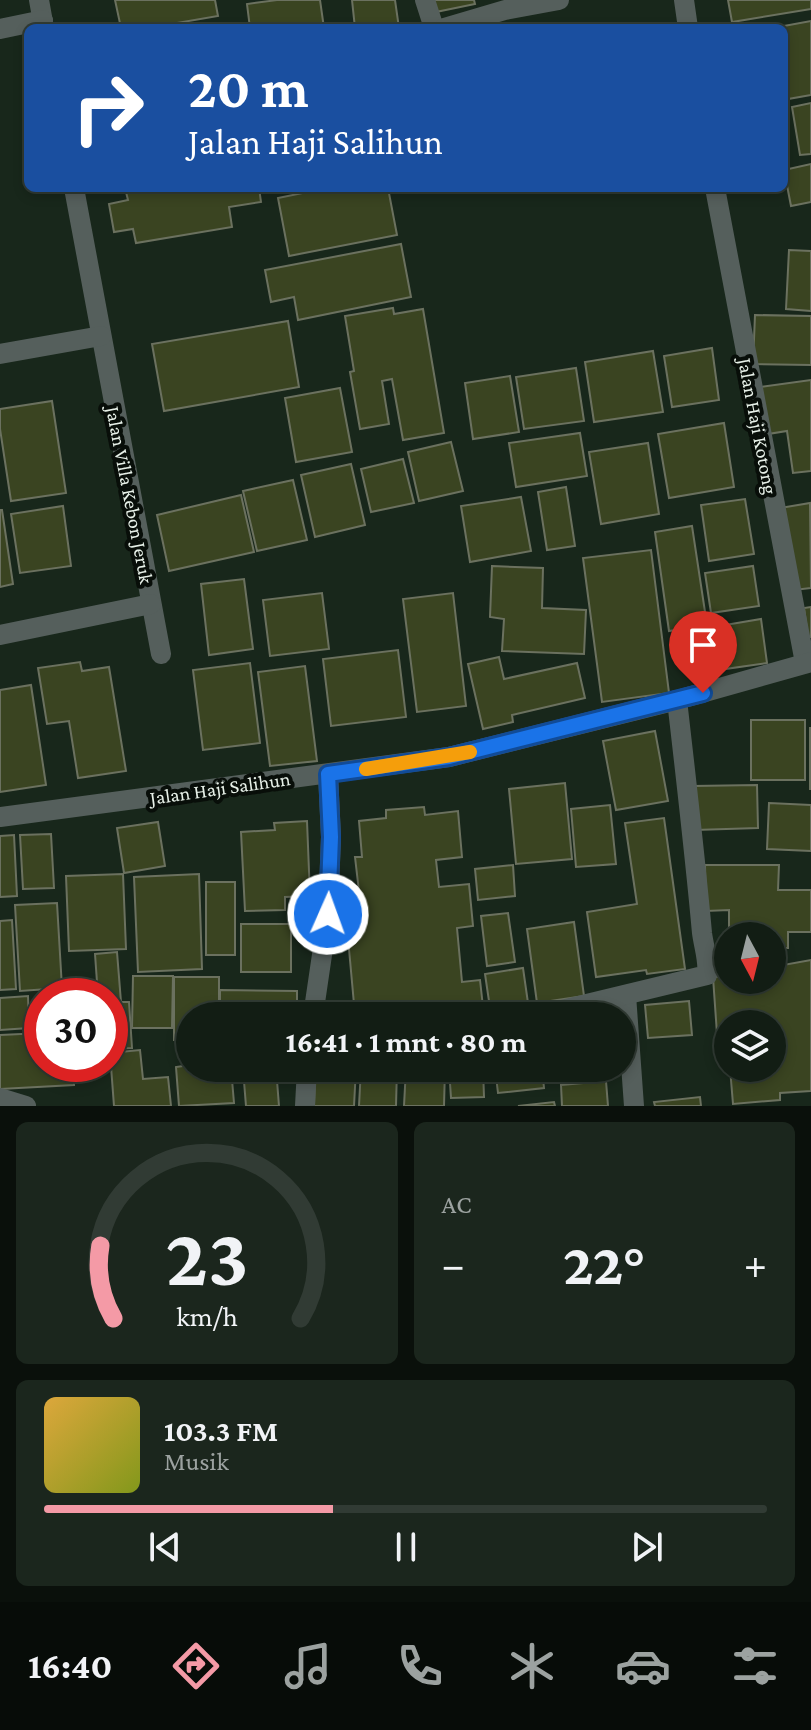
<!DOCTYPE html>
<html lang="id">
<meta charset="utf-8">
<style>
:root{--surface:#121d14;--page:#1b261d;--text:#f1f3f6;--muted:#9ca2a0;--line:#313b34;--accent:#f49aa6}
body{margin:0;font-family:"Crimson Pro",serif;background:var(--page);color:var(--text);height:100vh;display:flex;flex-direction:column;font-size:30px;white-space:nowrap}
*{box-sizing:border-box;margin:0}
p{font-size:26px;color:var(--muted)}
.icon{flex:none;width:44px;height:44px;fill:none;stroke:currentColor;stroke-width:2;stroke-linecap:round;stroke-linejoin:round}
.map{position:relative;height:1106px;overflow:hidden}
.details{display:flex;flex-direction:column;gap:16px;padding:16px;background:#0a100b;flex:1}
.details>*{flex:none}
.hud{position:absolute;left:24px;top:24px;width:764px;height:168px;border-radius:12px;box-shadow:0 4px 12px #0003,0 0 0 2px var(--line);background:#1a4fa0;color:#fff;overflow:hidden}
.needle{width:52px;rotate:173deg}
.fabs{position:absolute;left:714px;top:922px;display:grid;gap:16px}
.fabs a{display:grid;place-items:center;width:72px;height:72px;border-radius:50%;background:var(--surface);box-shadow:0 4px 12px #0003,0 0 0 2px var(--line);font-size:40px}
.speed{position:absolute;left:24px;top:978px;display:flex;gap:16px;font-size:40px;font-weight:700;text-align:center}
.speed>*{display:grid;place-content:center;width:104px;height:104px;border-radius:50%;background:var(--surface);box-shadow:0 4px 12px #0003,0 0 0 2px var(--line);line-height:1}
.speed .limit{border:12px solid #d22;background:#fff;color:#111}
.pin{position:absolute;display:grid;place-items:center;width:68px;height:68px;color:#fff;margin:-82px -34px;border-radius:50% 50% 50% 0;rotate:-45deg;box-shadow:0 0 8px #0007}
.pin .icon{rotate:45deg}
.me{position:absolute;width:88px;margin:-44px;rotate:2deg;stroke-linejoin:round;filter:drop-shadow(0 0 6px #0008)}
.turn{display:flex;align-items:center;gap:28px;height:168px;padding:0 32px;font-size:36px}
.turn .icon{width:104px;height:104px;stroke-width:2.5}
.turn b{display:block;font-size:56px;line-height:68px}
.big{font-size:60px;font-weight:700;line-height:1.1}
.details .card{flex:1;display:flex;flex-direction:column;justify-content:center;gap:12px;min-width:0;padding:0 28px;border-radius:12px;background:var(--page)}
.details .dial{align-items:center;gap:0}
.dial svg{height:208px;overflow:visible;fill:none;stroke:var(--line);stroke-width:7;stroke-linecap:round;text-anchor:middle}
.dial text{fill:var(--text);stroke:none}
.song{display:flex;align-items:center;gap:24px}
.cover{width:96px;height:96px;border-radius:12px;background:linear-gradient(135deg,hsl(40 70% 55%),hsl(70 70% 35%))}
.played{height:8px;border-radius:4px;background:linear-gradient(90deg,var(--accent) 40%,var(--line) 40%)}
.keys{display:flex;justify-content:space-around;direction:ltr}
.heat{display:flex;justify-content:space-between;align-items:center;font-size:44px;direction:ltr}
.details .tiles{flex:1;display:grid;gap:16px;grid-template-columns:1fr 1fr}
.card:last-child{grid-column:span 2}
.trip{position:absolute;left:176px;top:1002px;width:460px;height:80px;border-radius:40px;background:var(--surface);box-shadow:0 4px 12px #0003,0 0 0 2px var(--line);font-weight:700;line-height:80px;text-align:center}
.tabs{display:flex;height:128px;justify-content:space-around;align-items:center;background:#070c08;color:var(--muted)}
.tabs .icon{width:56px;height:56px}
.tabs .on{color:var(--accent)}
.tabs b{font-size:36px;color:var(--text)}
.map>svg:first-child{display:block}
.building{fill:#3a4421;stroke:#6b715f;stroke-width:2}
.lines{fill:none;stroke-linecap:round;stroke-linejoin:round}
.minor{stroke:#555f5c;stroke-width:20}
.route-casing{stroke:#114b97;stroke-width:20}
.route{stroke:#1a73e8;stroke-width:14}
.slow{stroke:#f59e0b;stroke-width:14}
.labels{text-anchor:middle;dominant-baseline:central;stroke-width:8;stroke-linejoin:round;paint-order:stroke}
.street-label{font-size:20px;fill:#e7f0e8;stroke:#080e09}
</style>
<div class="map">
<svg width="811" height="1106" viewBox="0 0 811 1106">
<rect width="100%" height="100%" fill="#18271b"/>
<g class="building">
<path d="M115,0H215L218,16L148,28H121Z"/>
<path d="M277,0H320L324,28H250L247,4Z"/>
<path d="M352,0H395L399,28H355Z"/>
<path d="M429,0H474L475,4L431,13Z"/>
<path d="M728,0H811V9L732,22Z"/>
<path d="M811,21V95L788,99L784,76V28H773Z"/>
<path d="M811,103V154L800,155L792,107Z"/>
<path d="M811,164V202L791,206L784,170Z"/>
<path d="M125,188H259L261,202L229,207L232,227L136,243L133,229L114,232L109,204L128,200Z"/>
<path d="M327,188H388L397,235L289,256L278,198Z"/>
<path d="M401,244L411,297L298,320L294,297L271,302L265,270Z"/>
<path d="M789,250L811,251V311L786,309Z"/>
<path d="M393,308L394,314L423,309L444,433L403,440L392,379L382,381L389,424L360,429L350,372L354,371L345,316Z"/>
<path d="M755,315L811,316V365L753,364Z"/>
<path d="M288,321L299,387L164,411L152,344Z"/>
<path d="M712,348L719,400L672,407L664,356Z"/>
<path d="M653,351L663,412L594,422L585,362Z"/>
<path d="M576,368L584,421L524,429L516,377Z"/>
<path d="M510,376L519,432L473,439L465,383Z"/>
<path d="M811,380V471L793,473L787,431L768,434L761,387Z"/>
<path d="M340,388L352,452L296,462L285,398Z"/>
<path d="M52,401L66,493L11,501L0,429V409Z"/>
<path d="M724,423L734,487L669,498L658,434Z"/>
<path d="M580,433L587,476L516,487L509,443Z"/>
<path d="M451,442L463,491L419,501L408,452Z"/>
<path d="M648,443L659,514L601,524L589,452Z"/>
<path d="M403,459L414,503L371,512L361,469Z"/>
<path d="M351,464L365,525L315,537L301,475Z"/>
<path d="M293,480L307,540L257,551L243,491Z"/>
<path d="M566,487L575,546L547,550L538,492Z"/>
<path d="M241,495L254,552L169,571L157,515Z"/>
<path d="M521,497L531,551L470,562L461,506Z"/>
<path d="M745,499L754,554L709,561L701,505Z"/>
<path d="M810,503L811,588L794,590L780,508Z"/>
<path d="M63,506L71,566L20,573L11,514Z"/>
<path d="M0,510H2L13,584L0,587Z"/>
<path d="M692,526L707,625L669,631L655,532Z"/>
<path d="M651,550L669,693L602,702L583,558Z"/>
<path d="M492,566L543,568L542,608L586,610L584,654L502,651L504,619L490,617Z"/>
<path d="M753,566L759,606L711,613L705,573Z"/>
<path d="M244,579L253,649L209,655L201,584Z"/>
<path d="M322,593L329,649L270,656L263,600Z"/>
<path d="M453,593L466,706L417,712L403,599Z"/>
<path d="M811,607V637H808L804,608Z"/>
<path d="M761,619L767,663L725,669L719,626Z"/>
<path d="M398,650L406,717L331,726L323,659Z"/>
<path d="M499,657L504,679L577,663L585,698L512,715L513,722L483,729L468,664Z"/>
<path d="M80,662L82,671L109,667L126,771L78,778L69,721L47,724L38,668Z"/>
<path d="M250,663L260,743L203,750L193,670Z"/>
<path d="M305,666L317,761L270,766L258,672Z"/>
<path d="M31,685L46,785L0,792V690Z"/>
<rect x="751" y="720" width="54" height="60"/>
<rect x="810" y="728" width="1" height="61"/>
<path d="M655,731L668,801L616,810L603,741Z"/>
<path d="M565,783L572,859L516,864L509,789Z"/>
<path d="M757,785L758,828L695,830L693,786Z"/>
<path d="M769,803L811,805V851L767,849Z"/>
<path d="M610,805L616,864L576,867L571,809Z"/>
<path d="M424,807L425,815L458,811L462,857L436,860L439,887L469,884L473,926L457,928L462,982L480,980L484,1016H373L372,1003L354,1004L347,927L363,926L355,857H362L359,821L386,818V810Z"/>
<path d="M664,818L685,969L647,974L646,970L596,977L587,912L637,904L625,823Z"/>
<path d="M307,821L310,896L285,897V910L245,911L241,832L275,830L274,823Z"/>
<path d="M158,822L165,866L124,873L117,828Z"/>
<path d="M51,834L54,888L23,889L20,835Z"/>
<path d="M14,835L17,896L0,897V836Z"/>
<path d="M513,865L515,896L478,900L475,869Z"/>
<path d="M705,865H779L778,890H811V932H788V948H772V936H729V910L706,911Z"/>
<path d="M123,874L126,949L69,951L66,876Z"/>
<path d="M199,874L202,969L138,972L134,877Z"/>
<rect x="206" y="882" width="29" height="73"/>
<path d="M57,903L62,988L20,991L15,905Z"/>
<path d="M508,913L515,962L487,966L481,916Z"/>
<path d="M12,920L16,989L0,990V921Z"/>
<path d="M574,922L584,996L537,1003L527,929Z"/>
<rect x="241" y="924" width="50" height="48"/>
<path d="M117,952L121,1002H129L132,1048L110,1049V996H98L95,954Z"/>
<path d="M811,960V1091L780,1093V1100L733,1104L730,1068H772V1024H728V1033L717,1034L713,977L728,976V980H772V967Z"/>
<path d="M523,968L528,1003L490,1008L485,974Z"/>
<path d="M133,976H173L172,1028H132Z"/>
<path d="M174,977H219V1016H190V1040H174Z"/>
<path d="M220,990L297,991V1016H220Z"/>
<path d="M28,996L29,1028L0,1030V998Z"/>
<path d="M689,1001L692,1035L648,1038L645,1005Z"/>
<path d="M35,1002H42V1026L36,1027Z"/>
<path d="M615,1011V1016H581V1013Z"/>
<path d="M42,1033V1064H73L74,1085L0,1089V1035Z"/>
<path d="M140,1050L143,1079L168,1077L171,1106H114L110,1053Z"/>
<path d="M190,1065V1068H231L234,1103L179,1106L176,1067Z"/>
<path d="M276,1068L279,1106H246L243,1069Z"/>
<path d="M315,1068H356L354,1106H314Z"/>
<path d="M361,1068H397L396,1106H359Z"/>
<path d="M406,1068H445L444,1106H404Z"/>
<path d="M449,1068H483L484,1097L451,1098Z"/>
<path d="M495,1068H542L544,1088L498,1093Z"/>
<path d="M584,1068H618V1075L585,1077Z"/>
<path d="M606,1081L608,1106H562L561,1085Z"/>
<path d="M700,1097L701,1106H655L654,1102Z"/>
<path d="M554,1102L555,1106H518Z"/>
</g>
<g class="lines">
<g class="minor">
<path d="M39,0L44,28"/>
<path d="M425,0L434,28"/>
<path d="M684,0L688,28"/>
<path d="M444,28L505,10L559,0"/>
<path d="M0,29L43,20"/>
<path d="M74,188L161,654"/>
<path d="M715,188L805,663"/>
<path d="M0,354L101,336"/>
<path d="M0,635L151,604"/>
<path d="M0,817L449,757L677,700L811,662"/>
<path d="M626,995L634,1106"/>
<path d="M313,1016L328,914L331,837L328,774"/>
<path d="M537,1016L707,975C709,961 704,948 702,933C695,855 686,778 677,700"/>
<path d="M0,1098L26,1106"/>
<path d="M305,1106L307,1068"/>
</g>
</g>
<g class="lines">
<defs>
<path id="route" d="M328,914L331,837L328,774L449,757L703,693"/>
</defs>
<use href="#route" class="route-casing"/>
<use href="#route" class="route"/>
<path class="slow" d="M366,769L470,752"/>
</g>
<g class="labels">
<g class="street-label">
<text transform="translate(758 426) rotate(79)">Jalan Haji Kotong</text>
<text transform="translate(130 495) rotate(79)">Jalan Villa Kebon Jeruk</text>
<text transform="translate(220 788) rotate(-8)">Jalan Haji Salihun</text>
</g>
</g>
</svg>
<div class="fabs">
<a><svg class="needle" viewBox="-14 -14 28 28"><path d="M0-13l5 13h-10z" fill="#e53935"/><path d="M0 13l5-13h-10z" fill="#9ca2a0"/></svg></a>
<a><svg class="icon" aria-label="layers" viewBox="0 0 24 24"><path d="M12 4l9 5-9 5-9-5zM3 14l9 5 9-5"/></svg></a>
</div>
<div class="speed"><div class="limit">30</div></div>
<div class="pin" style="left:703px;top:693px;background:#d93025"><svg class="icon" aria-label="arrive" viewBox="0 0 24 24"><path d="M6 21V4h12l-3 4 3 4H6"/></svg></div>
<svg class="me" style="left:328px;top:914px" viewBox="-20 -20 40 40"><circle r="17" fill="#1a73e8" stroke="#fff" stroke-width="3"/><path d="M0-11L8 9 0 5-8 9z" fill="#fff"/></svg>
<div class="trip">16:41 · 1 mnt · 80 m</div>
<div class="hud">
<div class="turn"><svg class="icon" aria-label="right" viewBox="0 0 24 24"><path d="M7 20v-9h11M14 6l5 5-5 5"/></svg><div><b>20 m</b>Jalan Haji Salihun</div></div>
</div>
</div>
<section class="details">
<div class="tiles">
<div class="card dial"><svg viewBox="0 0 100 80">
<path d="M14 69A42 42 0 1 1 86 69"/>
<path d="M14 69A42 42 0 0 1 9 41" stroke="#f49aa6"/>
<text x="50" y="56" font-size="32" font-weight="700">23</text>
<text x="50" y="72" font-size="11">km/h</text>
</svg></div>
<div class="card"><p>AC</p>
<div class="heat"><a>−</a><b class="big">22°</b><a>+</a></div>
</div>
<div class="card">
<div class="song"><i class="cover"></i><div><b>103.3 FM</b><p>Musik</p></div></div>
<div class="played"></div>
<div class="keys"><svg class="icon" aria-label="previous" viewBox="0 0 24 24"><path d="M18 5L8 12l10 7zM5 5v14"/></svg><svg class="icon" aria-label="pause" viewBox="0 0 24 24"><path d="M8 5v14M16 5v14"/></svg><svg class="icon" aria-label="next" viewBox="0 0 24 24"><path d="M6 5l10 7-10 7zM19 5v14"/></svg></div>
</div>
</div>
</section>
<nav class="tabs">
<b>16:40</b>
<svg class="icon on" aria-label="directions" viewBox="0 0 24 24"><path d="M12 3l9 9-9 9-9-9zM9 14v-3h6M13 9l2 2-2 2"/></svg>
<svg class="icon" aria-label="music" viewBox="0 0 24 24"><path d="M9 18V5l10-2v13"/><circle cx="6" cy="18" r="3"/><circle cx="16" cy="16" r="3"/></svg>
<svg class="icon" aria-label="phone" viewBox="0 0 24 24"><path d="M5 4h4l2 5-3 2q2 4 5 5l2-3 5 2v4C11 20 4 13 5 4z"/></svg>
<svg class="icon" aria-label="climate" viewBox="0 0 24 24"><path d="M12 3v18M4 7l16 10M4 17L20 7"/></svg>
<svg class="icon" aria-label="car" viewBox="0 0 24 24"><path d="M5 17H2v-5l4-1 3-4h7l3 4 3 1v5h-3M9 17h6M6 11h13"/><circle cx="7" cy="17" r="2"/><circle cx="17" cy="17" r="2"/></svg>
<svg class="icon" aria-label="filters" viewBox="0 0 24 24"><path d="M4 7h16M4 17h16"/><circle cx="9" cy="7" r="2"/><circle cx="15" cy="17" r="2"/></svg>
</nav>
